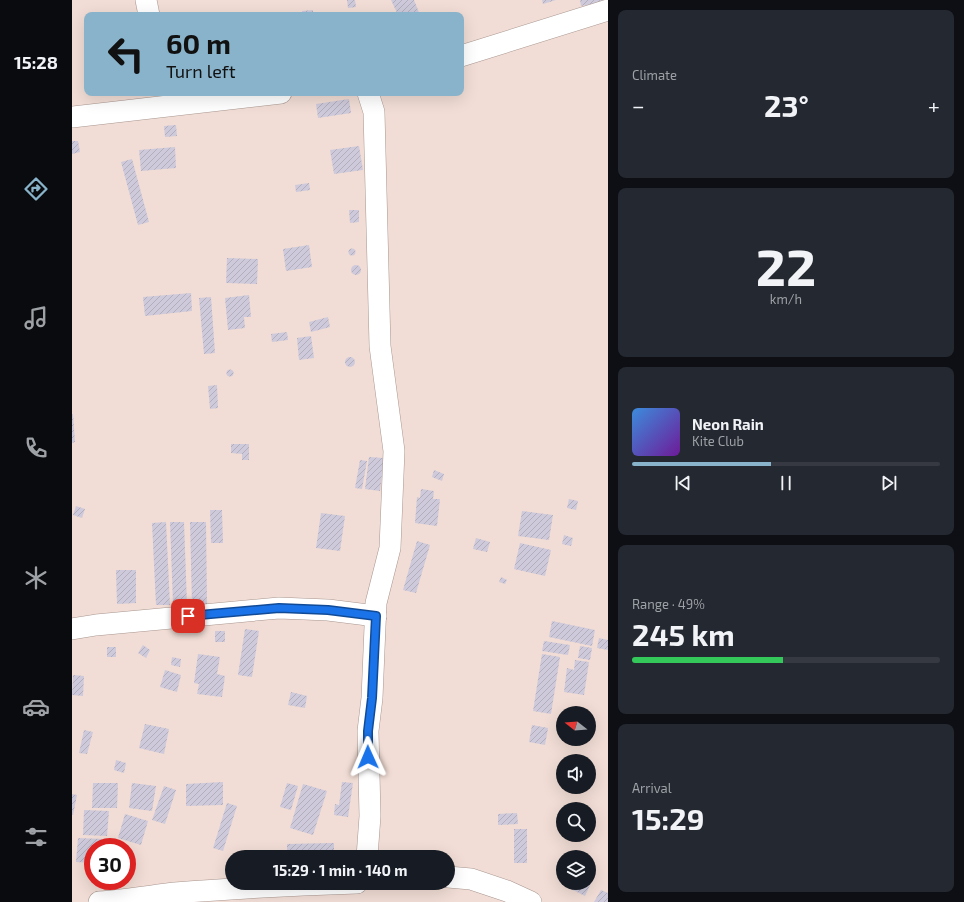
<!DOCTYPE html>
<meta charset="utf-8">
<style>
:root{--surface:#171b24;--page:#242831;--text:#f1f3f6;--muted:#9ea1a6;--line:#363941;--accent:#88b3ca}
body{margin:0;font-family:"Exo 2",sans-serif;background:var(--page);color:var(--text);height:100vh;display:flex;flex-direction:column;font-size:15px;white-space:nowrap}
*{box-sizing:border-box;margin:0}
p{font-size:13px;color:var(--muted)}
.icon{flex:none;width:22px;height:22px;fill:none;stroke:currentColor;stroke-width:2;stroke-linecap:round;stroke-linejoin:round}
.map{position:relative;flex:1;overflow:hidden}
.sheet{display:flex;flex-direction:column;gap:10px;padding:10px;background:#0d0f14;width:356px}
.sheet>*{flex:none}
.banner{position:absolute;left:12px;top:12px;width:380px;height:84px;border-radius:8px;box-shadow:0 4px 16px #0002;background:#88b3ca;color:#111;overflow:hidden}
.needle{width:26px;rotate:287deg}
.tools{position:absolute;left:484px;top:706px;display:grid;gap:8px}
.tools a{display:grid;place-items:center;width:40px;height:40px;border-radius:50%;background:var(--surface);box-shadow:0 4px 16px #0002;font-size:20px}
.speed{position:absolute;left:12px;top:838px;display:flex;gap:8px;font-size:20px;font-weight:700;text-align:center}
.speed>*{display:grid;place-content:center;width:52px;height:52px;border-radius:50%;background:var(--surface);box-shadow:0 4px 16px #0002;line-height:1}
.speed .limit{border:6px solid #d22;background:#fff;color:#111}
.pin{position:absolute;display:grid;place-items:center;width:34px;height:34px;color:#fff;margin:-17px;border-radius:8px;box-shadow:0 2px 6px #0006}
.me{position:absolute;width:44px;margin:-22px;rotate:359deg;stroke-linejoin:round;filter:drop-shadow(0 0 3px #0008)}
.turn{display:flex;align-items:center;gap:14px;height:84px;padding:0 16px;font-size:18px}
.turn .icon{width:52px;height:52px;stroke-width:2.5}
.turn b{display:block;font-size:28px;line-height:34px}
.big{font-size:30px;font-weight:700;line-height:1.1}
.sheet .tile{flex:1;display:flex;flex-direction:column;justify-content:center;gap:6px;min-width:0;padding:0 14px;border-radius:8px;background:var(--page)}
.sheet .dial{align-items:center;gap:0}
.dial b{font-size:52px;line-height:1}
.song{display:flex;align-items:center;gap:12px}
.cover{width:48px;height:48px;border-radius:6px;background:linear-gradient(135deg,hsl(210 70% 55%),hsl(280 70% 35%))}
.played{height:4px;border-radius:2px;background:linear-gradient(90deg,var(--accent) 45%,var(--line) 45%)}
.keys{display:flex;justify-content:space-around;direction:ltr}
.heat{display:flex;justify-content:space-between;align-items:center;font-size:22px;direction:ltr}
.charge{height:6px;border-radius:3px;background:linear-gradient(90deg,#34c759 49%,var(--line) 0)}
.trip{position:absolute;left:153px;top:850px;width:230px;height:40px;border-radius:20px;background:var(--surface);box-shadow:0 4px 16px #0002;font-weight:700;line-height:40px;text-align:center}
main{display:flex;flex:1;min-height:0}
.tabs{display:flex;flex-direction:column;width:72px;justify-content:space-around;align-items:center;background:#090b0e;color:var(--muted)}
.tabs .icon{width:28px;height:28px}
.tabs .selected{color:var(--accent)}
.tabs b{font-size:18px;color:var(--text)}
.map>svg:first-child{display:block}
.building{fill:url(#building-hatch)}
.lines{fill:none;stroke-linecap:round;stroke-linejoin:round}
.minor-casing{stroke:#a8968f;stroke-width:22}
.minor{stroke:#fff;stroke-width:21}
.route-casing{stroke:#114b97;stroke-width:10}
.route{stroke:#1a73e8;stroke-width:7}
</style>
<main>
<nav class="tabs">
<b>15:28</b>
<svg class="icon selected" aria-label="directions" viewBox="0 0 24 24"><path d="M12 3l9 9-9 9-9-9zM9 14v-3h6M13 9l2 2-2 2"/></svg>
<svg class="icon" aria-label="music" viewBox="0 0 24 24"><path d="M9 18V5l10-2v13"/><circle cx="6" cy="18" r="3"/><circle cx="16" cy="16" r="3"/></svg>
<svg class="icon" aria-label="phone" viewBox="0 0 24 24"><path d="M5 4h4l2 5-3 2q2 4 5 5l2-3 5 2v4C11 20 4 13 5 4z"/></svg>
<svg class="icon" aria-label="climate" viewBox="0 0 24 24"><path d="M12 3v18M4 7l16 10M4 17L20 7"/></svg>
<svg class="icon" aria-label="car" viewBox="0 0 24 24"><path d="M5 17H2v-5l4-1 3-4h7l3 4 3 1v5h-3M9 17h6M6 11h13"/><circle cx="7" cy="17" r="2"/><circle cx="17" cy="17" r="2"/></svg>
<svg class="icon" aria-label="filters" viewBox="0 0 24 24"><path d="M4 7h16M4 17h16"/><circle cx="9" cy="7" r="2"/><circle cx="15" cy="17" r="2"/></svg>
</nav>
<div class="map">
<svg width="536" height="902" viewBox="0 0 536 902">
<defs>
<pattern id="building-hatch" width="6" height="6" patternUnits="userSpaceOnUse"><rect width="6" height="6" fill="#cecadb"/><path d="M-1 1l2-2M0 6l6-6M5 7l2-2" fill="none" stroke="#b2aebc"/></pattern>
</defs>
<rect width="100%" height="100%" fill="#f1ddd5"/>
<g class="building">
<path d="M275,0H283L284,7L276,8Z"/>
<path d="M319,0H342L348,15H326Z"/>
<path d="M470,0H484L471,4Z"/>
<path d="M508,0H533V2L509,6Z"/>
<path d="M241,10V15H230V11Z"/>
<path d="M277,99L279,113L246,118L244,104Z"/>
<path d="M104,125L105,136L93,137L92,126Z"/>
<path d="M0,141H6L8,152L0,154Z"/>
<path d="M287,146L291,170L262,174L258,150Z"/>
<path d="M103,147L104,168L69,171L67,150Z"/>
<path d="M60,159L77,222L66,225L49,162Z"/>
<path d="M237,183L238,190L224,192L223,185Z"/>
<path d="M277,210H287V222L278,223Z"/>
<path d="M237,245L240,267L214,271L211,249Z"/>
<circle cx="280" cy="252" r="3.5"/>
<path d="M155,258L186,259L185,284L154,283Z"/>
<circle cx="284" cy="270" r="5"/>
<path d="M119,293L120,311L73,316L71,297Z"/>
<path d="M177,295L179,317H172L173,328L156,330L153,298Z"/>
<path d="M139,297L143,353L132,354L127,298Z"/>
<path d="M256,317L258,327L239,332L237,322Z"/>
<path d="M215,332L216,340L200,342L199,334Z"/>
<path d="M239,336L242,358L227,360L225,338Z"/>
<circle cx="278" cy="362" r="5"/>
<circle cx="158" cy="373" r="3.5"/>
<path d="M145,385L146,408L138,409L136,386Z"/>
<path d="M0,414H1L3,442L0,443Z"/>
<path d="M159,444H177V460H170V454L159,453Z"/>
<path d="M297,457L312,458L308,491L293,489Z"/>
<path d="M288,460L295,461L290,489L283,488Z"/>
<path d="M362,470L372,474L370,481L360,477Z"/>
<path d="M349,489L362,491L361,499H368L365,526L343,523L345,497L348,498Z"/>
<path d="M497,499L506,501L504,510L495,508Z"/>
<path d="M4,506L13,509L10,518L1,515Z"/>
<path d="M138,510H150L151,543H139Z"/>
<path d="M450,511L481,515L477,540L446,536Z"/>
<path d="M249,513L273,516L268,551L244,548Z"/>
<path d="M94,522L98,605H84L80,523Z"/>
<path d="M98,522H112L115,604H101Z"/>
<path d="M118,522H134L135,604L120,605Z"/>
<path d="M492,535L501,538L499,546L490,544Z"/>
<path d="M404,538L418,542L415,552L401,549Z"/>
<path d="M345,541L358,545L344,593L331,590Z"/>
<path d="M448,543L479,550L473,576L442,569Z"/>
<path d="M44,570H64V603L45,604Z"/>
<path d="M429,577L435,580L433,584L427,582Z"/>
<path d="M480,621L523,630L520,646L477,637Z"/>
<path d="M173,629L187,631L180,677L166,675Z"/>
<rect x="143" y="631" width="10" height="11"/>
<path d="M527,638L536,640V650L525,648Z"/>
<path d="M472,641L498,645L496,655L470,651Z"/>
<path d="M71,645L78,650L74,658L66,653Z"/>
<path d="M508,646L520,648L518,660L506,658Z"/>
<rect x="35" y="647" width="9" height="10"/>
<path d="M126,654L148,657L145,674L153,676L150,697L125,694L127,684L122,683Z"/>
<path d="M470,654L488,657L479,714L461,711Z"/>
<path d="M100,657L109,659L108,667L99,665Z"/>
<path d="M503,660L517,662L512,695L492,692L495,668L502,670Z"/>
<path d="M93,670L109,675L105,692L88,687Z"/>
<path d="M1,675L12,676L11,696L0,695Z"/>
<path d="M219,692L235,696L233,708L216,705Z"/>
<path d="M73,724L97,729L92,754L67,748Z"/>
<path d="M460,725L476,728L473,745L457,742Z"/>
<path d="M12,730L21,732L15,754L7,753Z"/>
<path d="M44,760L54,763L52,773L42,770Z"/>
<path d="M151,782V805L114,806V784Z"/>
<path d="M270,782L281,783L276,817L262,815L263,804L267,805Z"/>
<path d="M21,783H46L45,808H20Z"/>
<path d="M60,783L84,786L80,811L57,808Z"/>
<path d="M215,783L226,786L219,810L208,807Z"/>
<path d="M231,784L255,791L241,835L218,828Z"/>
<path d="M92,786L104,790L93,824L80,820Z"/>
<path d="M0,794L5,795L1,815H0Z"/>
<path d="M155,803L165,806L151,851L141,848Z"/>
<path d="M12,810L37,811L35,836L11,835Z"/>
<path d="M445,813L446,824L426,825V814Z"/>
<path d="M53,814L76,821L69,845L46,838Z"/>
<rect x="442" y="829" width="13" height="34"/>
<path d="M6,838L30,839V847H21V863L4,862Z"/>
<path d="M262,843V857H215V844Z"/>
<path d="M517,879L520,881L513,896L491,885L492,883H517Z"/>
<path d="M529,890L536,893V902H522Z"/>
</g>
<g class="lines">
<defs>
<g id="minor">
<path d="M74,0L77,15"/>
<path d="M389,56L536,10"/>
<path d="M0,117L209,93"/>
<path d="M0,629L24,625L207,608L256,610L304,616"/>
<path d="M295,857L298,816L296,731L300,698L304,603L318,548L322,451L308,346L302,112L296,93"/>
<path d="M376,877L399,879L435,891L459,902"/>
<path d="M27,902C53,900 78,896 103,893C163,888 224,885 285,883"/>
</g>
</defs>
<use href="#minor" class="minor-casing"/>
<use href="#minor" class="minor"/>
</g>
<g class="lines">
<defs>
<path id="route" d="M116,616L207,608L256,610L304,616L300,698L296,731V757"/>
</defs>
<use href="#route" class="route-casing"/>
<use href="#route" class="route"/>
</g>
</svg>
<div class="tools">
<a><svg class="needle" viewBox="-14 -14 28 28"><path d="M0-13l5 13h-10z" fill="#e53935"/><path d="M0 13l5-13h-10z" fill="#9ea1a6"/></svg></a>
<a><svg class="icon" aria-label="sound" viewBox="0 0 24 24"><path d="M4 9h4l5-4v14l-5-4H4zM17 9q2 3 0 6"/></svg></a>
<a><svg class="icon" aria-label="search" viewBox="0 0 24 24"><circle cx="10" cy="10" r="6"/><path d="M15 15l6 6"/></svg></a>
<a><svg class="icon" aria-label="layers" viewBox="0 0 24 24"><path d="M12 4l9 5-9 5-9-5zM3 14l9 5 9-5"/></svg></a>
</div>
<div class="speed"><div class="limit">30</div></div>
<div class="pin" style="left:116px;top:616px;background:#d93025"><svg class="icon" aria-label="arrive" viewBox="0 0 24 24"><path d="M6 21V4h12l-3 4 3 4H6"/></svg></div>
<svg class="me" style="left:296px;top:757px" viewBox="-20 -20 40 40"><path d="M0-17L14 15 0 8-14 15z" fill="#1a73e8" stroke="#fff" stroke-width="4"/></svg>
<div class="trip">15:29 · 1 min · 140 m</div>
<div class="banner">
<div class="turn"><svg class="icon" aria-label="left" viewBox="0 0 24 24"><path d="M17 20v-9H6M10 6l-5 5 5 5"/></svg><div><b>60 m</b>Turn left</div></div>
</div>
</div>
<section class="sheet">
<div class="tile"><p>Climate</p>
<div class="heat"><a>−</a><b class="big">23°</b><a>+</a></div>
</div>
<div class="tile dial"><b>22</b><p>km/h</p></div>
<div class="tile">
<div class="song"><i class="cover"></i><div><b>Neon Rain</b><p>Kite Club</p></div></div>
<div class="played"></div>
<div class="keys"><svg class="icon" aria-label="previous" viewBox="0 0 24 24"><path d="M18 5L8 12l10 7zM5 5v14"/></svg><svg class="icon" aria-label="pause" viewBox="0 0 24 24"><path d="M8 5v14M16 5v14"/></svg><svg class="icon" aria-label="next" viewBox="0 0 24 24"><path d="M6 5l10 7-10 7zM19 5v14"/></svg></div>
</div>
<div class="tile"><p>Range · 49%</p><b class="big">245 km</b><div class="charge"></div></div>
<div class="tile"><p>Arrival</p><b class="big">15:29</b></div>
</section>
</main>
